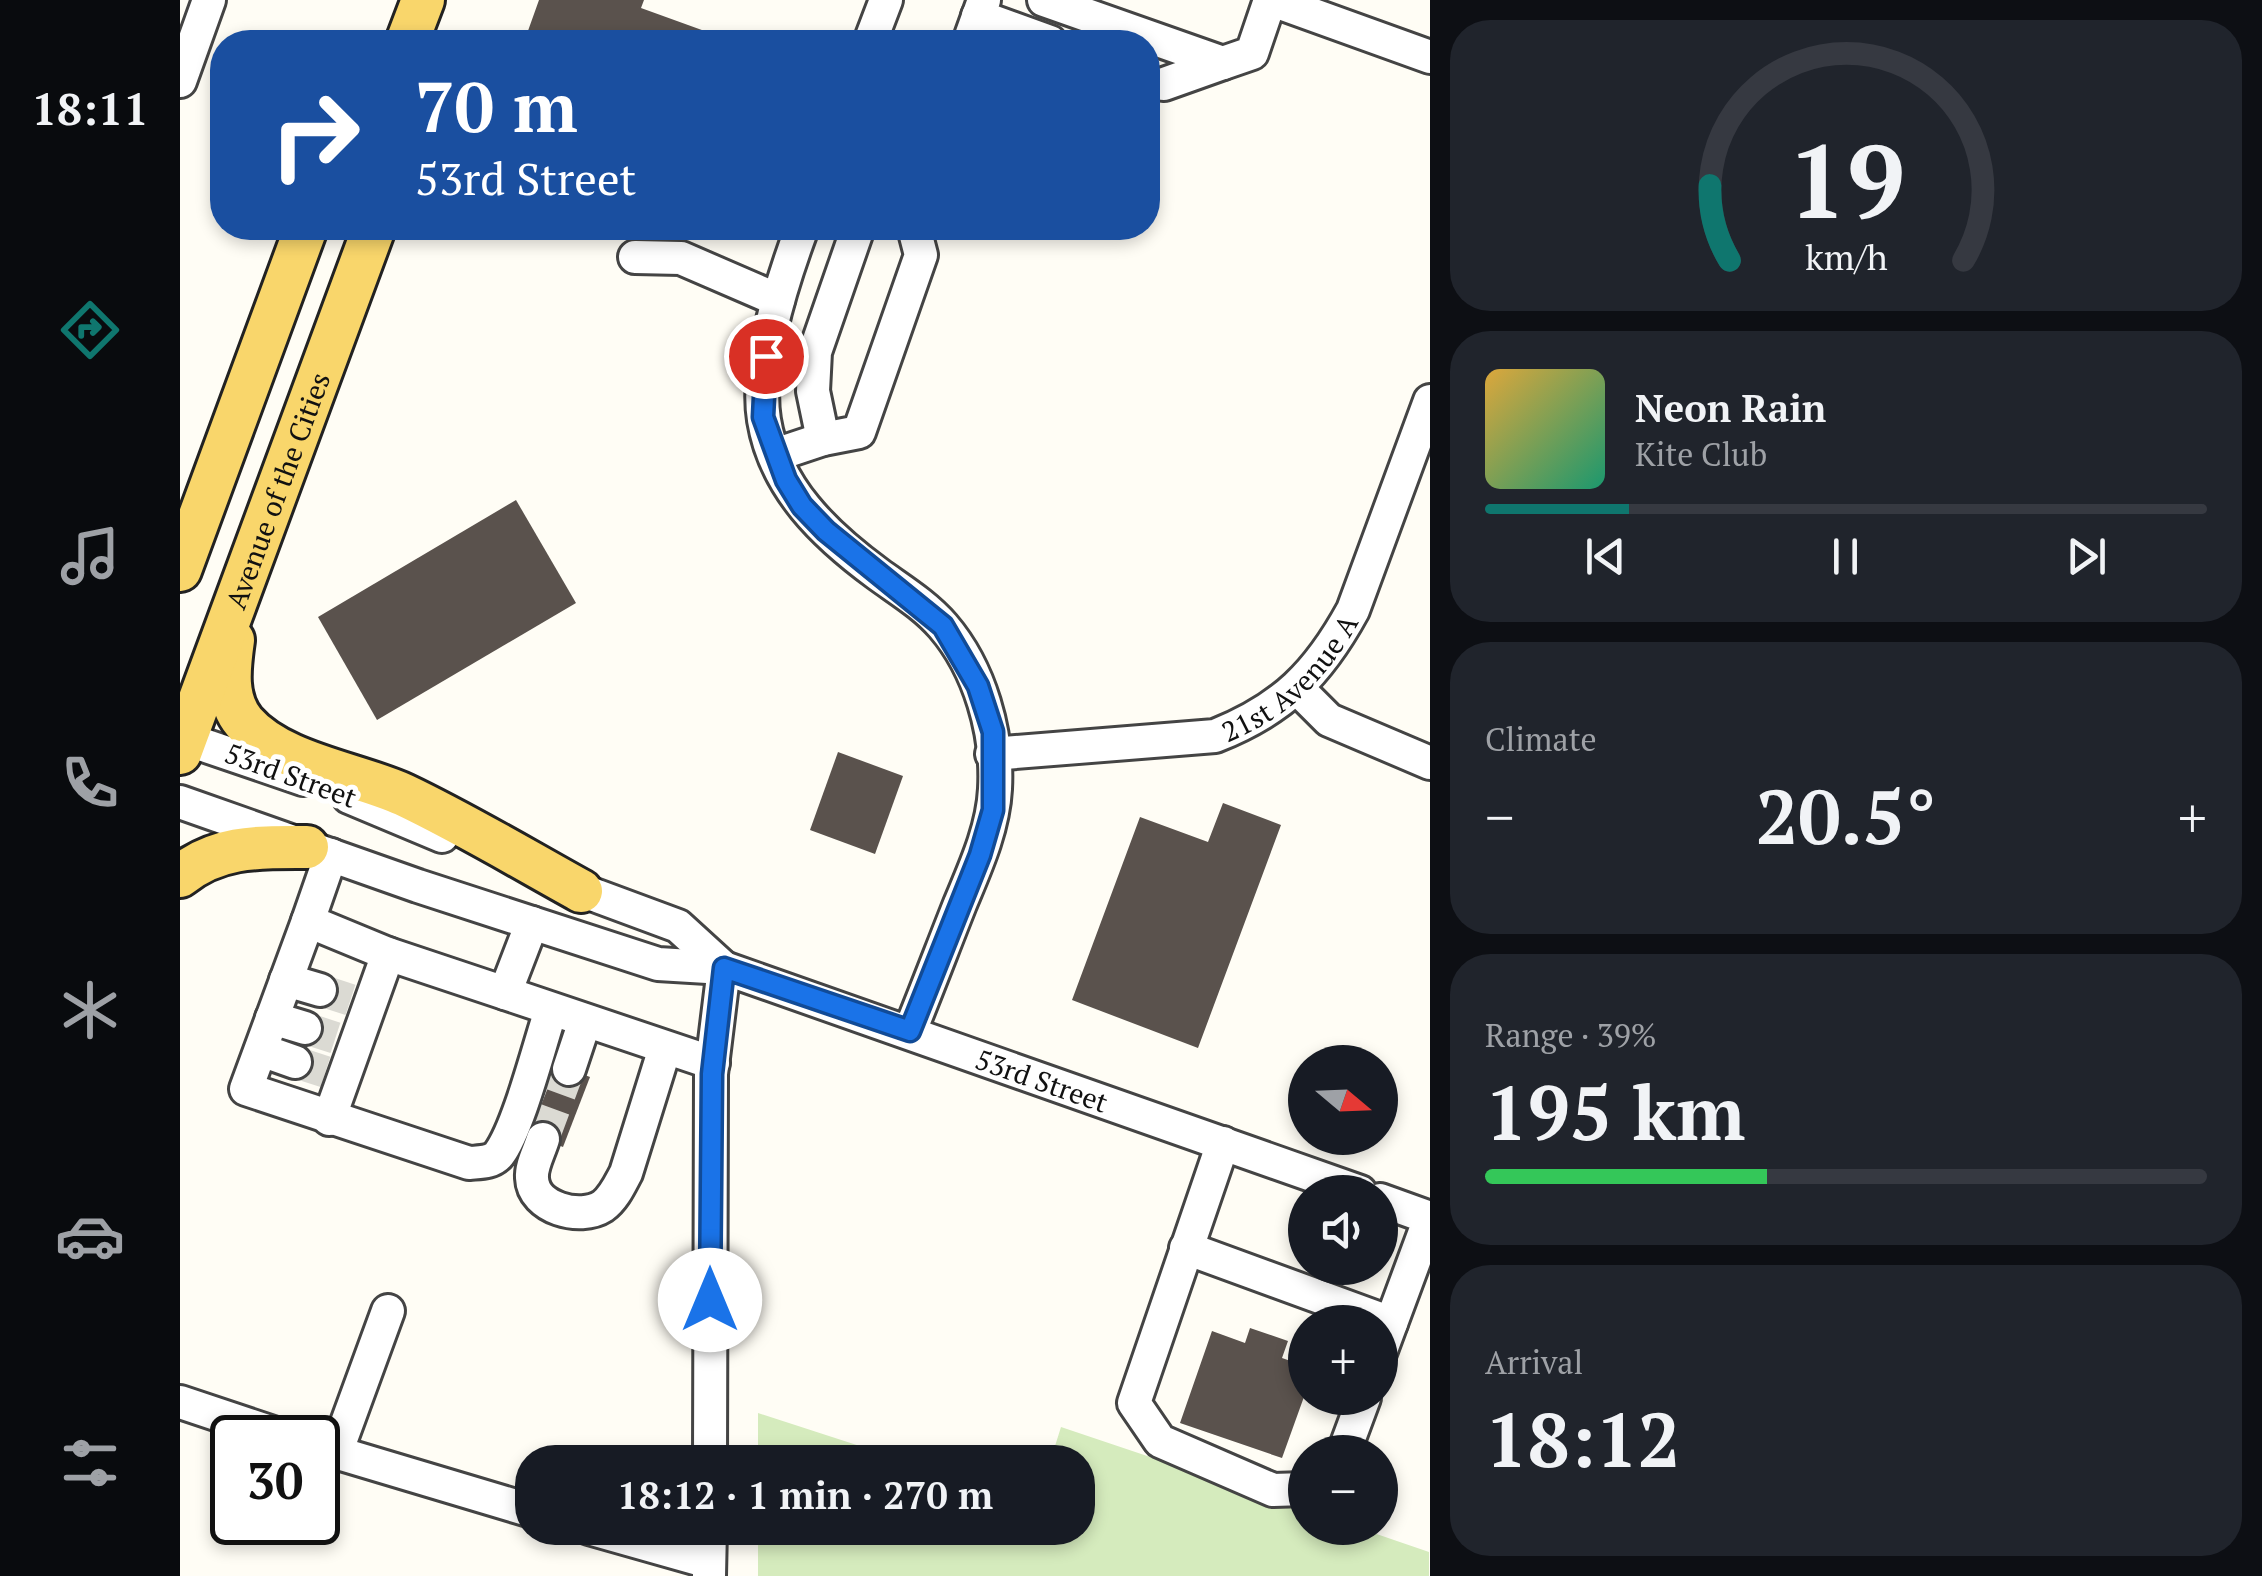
<!DOCTYPE html>
<meta charset="utf-8">
<style>
:root{--surface:#171b24;--page:#20242c;--text:#f1f3f6;--muted:#9ea1a6;--line:#363941;--accent:#0f766e}
body{margin:0;font-family:"PT Serif",serif;background:var(--page);color:var(--text);height:100vh;display:flex;flex-direction:column;font-size:38px;white-space:nowrap}
*{box-sizing:border-box;margin:0}
p{font-size:32px;color:var(--muted)}
.icon{flex:none;width:55px;height:55px;fill:none;stroke:currentColor;stroke-width:2;stroke-linecap:round;stroke-linejoin:round}
.map{position:relative;flex:1;overflow:hidden}
.panel{display:flex;flex-direction:column;gap:20px;padding:20px;background:#0d0f14;width:832px}
.panel>*{flex:none}
.banner{position:absolute;left:30px;top:30px;width:950px;height:210px;border-radius:40px;box-shadow:0 5px 15px #0003;background:#1a4fa0;color:#fff;overflow:hidden}
.needle{width:65px;rotate:109deg}
.buttons{position:absolute;left:1108px;top:1045px;display:grid;gap:20px}
.buttons a{display:grid;place-items:center;width:110px;height:110px;border-radius:50%;background:var(--surface);box-shadow:0 5px 15px #0003;font-size:50px}
.speed{position:absolute;left:30px;top:1415px;display:flex;gap:20px;font-size:50px;font-weight:700;text-align:center}
.speed>*{display:grid;place-content:center;width:130px;height:130px;border-radius:50%;background:var(--surface);box-shadow:0 5px 15px #0003;line-height:1}
.speed .limit{border:5px solid #111;border-radius:15px;background:#fff;color:#111}
.pin{position:absolute;display:grid;place-items:center;width:85px;height:85px;color:#fff;margin:-42px;border:5px solid #fff;border-radius:50%;box-shadow:0 2px 10px #0007}
.me{position:absolute;width:110px;margin:-55px;rotate:0deg;stroke-linejoin:round;filter:drop-shadow(0 0 8px #0008)}
.turn{display:flex;align-items:center;gap:35px;height:210px;padding:0 40px;font-size:45px}
.turn .icon{width:130px;height:130px;stroke-width:2.5}
.turn b{display:block;font-size:70px;line-height:85px}
.big{font-size:75px;font-weight:600;line-height:1.1}
.panel .tile{flex:1;display:flex;flex-direction:column;justify-content:center;gap:15px;min-width:0;padding:0 35px;border-radius:40px;background:var(--page)}
.panel .dial{align-items:center;gap:0}
.dial svg{height:260px;overflow:visible;fill:none;stroke:var(--line);stroke-width:7;stroke-linecap:round;text-anchor:middle}
.dial text{fill:var(--text);stroke:none}
.song{display:flex;align-items:center;gap:30px}
.cover{width:120px;height:120px;border-radius:15px;background:linear-gradient(135deg,hsl(40 70% 55%),hsl(160 70% 35%))}
.played{height:10px;border-radius:5px;background:linear-gradient(90deg,var(--accent) 20%,var(--line) 20%)}
.keys{display:flex;justify-content:space-around;direction:ltr}
.heat{display:flex;justify-content:space-between;align-items:center;font-size:55px;direction:ltr}
.charge{height:15px;border-radius:8px;background:linear-gradient(90deg,#34c759 39%,var(--line) 0)}
.trip{position:absolute;left:335px;top:1445px;width:580px;height:100px;border-radius:40px;background:var(--surface);box-shadow:0 5px 15px #0003;font-weight:600;line-height:100px;text-align:center}
main{display:flex;flex:1;min-height:0}
.tabs{display:flex;flex-direction:column;width:180px;justify-content:space-around;align-items:center;background:#090b0e;color:var(--muted)}
.tabs .icon{width:70px;height:70px}
.tabs .current{color:var(--accent)}
.tabs b{font-size:45px;color:var(--text)}
.map>svg:first-child{display:block}
.green{fill:#d5ebbd}
.building{fill:#5a524d}
.lines{fill:none;stroke-linecap:round;stroke-linejoin:round}
.minor-tunnel{stroke:#dbdad3;stroke-width:32;stroke-dasharray:32 16;stroke-linecap:butt}
.minor-casing{stroke:#444;stroke-width:38}
.major-casing{stroke:#222;stroke-width:48}
.minor{stroke:#fff;stroke-width:32}
.major{stroke:#f9d66b;stroke-width:42}
.route-casing{stroke:#114b97;stroke-width:25}
.route{stroke:#1a73e8;stroke-width:18}
.labels{text-anchor:middle;dominant-baseline:central;stroke-width:10;stroke-linejoin:round;paint-order:stroke}
.street-label{font-size:28px;fill:#111;stroke:#fff}
</style>
<main>
<nav class="tabs">
<b>18:11</b>
<svg class="icon current" aria-label="directions" viewBox="0 0 24 24"><path d="M12 3l9 9-9 9-9-9zM9 14v-3h6M13 9l2 2-2 2"/></svg>
<svg class="icon" aria-label="music" viewBox="0 0 24 24"><path d="M9 18V5l10-2v13"/><circle cx="6" cy="18" r="3"/><circle cx="16" cy="16" r="3"/></svg>
<svg class="icon" aria-label="phone" viewBox="0 0 24 24"><path d="M5 4h4l2 5-3 2q2 4 5 5l2-3 5 2v4C11 20 4 13 5 4z"/></svg>
<svg class="icon" aria-label="climate" viewBox="0 0 24 24"><path d="M12 3v18M4 7l16 10M4 17L20 7"/></svg>
<svg class="icon" aria-label="car" viewBox="0 0 24 24"><path d="M5 17H2v-5l4-1 3-4h7l3 4 3 1v5h-3M9 17h6M6 11h13"/><circle cx="7" cy="17" r="2"/><circle cx="17" cy="17" r="2"/></svg>
<svg class="icon" aria-label="filters" viewBox="0 0 24 24"><path d="M4 7h16M4 17h16"/><circle cx="9" cy="7" r="2"/><circle cx="15" cy="17" r="2"/></svg>
</nav>
<div class="map">
<svg width="1250" height="1576" viewBox="0 0 1250 1576">
<rect width="100%" height="100%" fill="#fffdf5"/>
<g class="green">
<path d="M578,1413L729,1462H578Z"/>
<path d="M881,1427L1125,1509V1528H1179L1249,1552V1576H578V1528H898V1462H870Z"/>
</g>
<g class="building">
<path d="M359,0H464L461,8L555,42H344Z"/>
<path d="M336,500L396,603L197,720L138,617Z"/>
<path d="M658,752L723,776L695,854L630,830Z"/>
<path d="M1043,803L1101,825L1018,1048L892,1000L960,817L1028,842Z"/>
<path d="M377,1064L410,1077L383,1147L350,1134Z"/>
<path d="M1070,1328L1108,1341L1102,1358L1125,1366V1394L1102,1458L1000,1423L1032,1331L1065,1343Z"/>
</g>
<g class="lines">
<g class="minor-tunnel">
<path d="M140,990L174,1001"/>
<path d="M125,1028L159,1039"/>
<path d="M115,1062L149,1073"/>
<path d="M363,1139L389,1069"/>
</g>
<defs>
<g id="minor">
<path d="M864,0L1043,63L1072,53L1090,0"/>
<path d="M1092,0L1250,57"/>
<path d="M798,16L870,42"/>
<path d="M690,42L706,0"/>
<path d="M789,42L804,0"/>
<path d="M0,81L29,0"/>
<path d="M984,84L1043,63"/>
<path d="M622,228C603,279 575,365 584,420C595,488 645,535 698,574C720,590 745,605 763,626C800,669 818,733 815,789C813,829 795,868 780,904C763,947 747,989 730,1031"/>
<path d="M455,257L501,258L598,300"/>
<path d="M643,439L633,391L635,352L678,228"/>
<path d="M595,455L643,439L679,432L741,255L734,228"/>
<path d="M1118,689L1149,720L1250,763"/>
<path d="M0,737L123,779"/>
<path id="s1" d="M812,754L1035,736C1103,709 1138,674 1173,610L1250,401"/>
<path d="M169,797L262,836"/>
<path id="s2" d="M0,802L238,886L478,964L544,968L1180,1192"/>
<path d="M151,855L128,921L208,954L325,993L352,923"/>
<path d="M382,883L498,926L544,968"/>
<path d="M128,921L66,1089L289,1163C299,1162 312,1163 319,1154C339,1127 359,1046 371,1010"/>
<path d="M106,980L140,990"/>
<path d="M325,993L533,1063"/>
<path d="M92,1018L125,1028"/>
<path d="M81,1050L115,1062"/>
<path d="M389,1069L405,1021"/>
<path d="M149,1119L208,954"/>
<path d="M363,1139C359,1152 351,1166 352,1178C353,1208 400,1221 423,1206C434,1198 440,1184 446,1173L485,1048"/>
<path d="M1043,1143L954,1403L980,1441L1093,1490L1125,1489"/>
<path d="M1200,1200L1250,1218L1200,1353"/>
<path d="M1006,1248L1211,1323"/>
<path d="M0,1402L108,1438"/>
<path d="M138,1447L352,1511"/>
<path d="M1164,1452L1184,1398"/>
<path d="M156,1453L208,1311"/>
<path d="M530,1462L531,1074L544,968"/>
<path d="M409,1528L529,1562"/>
<path d="M529,1576L530,1528"/>
</g>
<g id="major">
<path d="M227,42L243,0"/>
<path d="M0,570L126,228"/>
<path d="M53,640C49,668 45,699 64,722C100,764 176,773 224,795C285,824 343,859 401,891"/>
<path id="s3" d="M0,753L194,228"/>
<path d="M0,876C38,845 80,847 127,847"/>
</g>
</defs>
<use href="#minor" class="minor-casing"/>
<use href="#major" class="major-casing"/>
<use href="#minor" class="minor"/>
<use href="#major" class="major"/>
</g>
<g class="lines">
<defs>
<path id="route" d="M530,1300L532,1074L544,968L730,1031L800,855L813,810V732L798,686L763,626L646,531L622,506L606,480L583,417L586,356"/>
</defs>
<use href="#route" class="route-casing"/>
<use href="#route" class="route"/>
</g>
<g class="labels">
<g class="street-label">
<text stroke="none"><textPath href="#s3" startOffset="280">Avenue of the Cities</textPath></text>
<text stroke="none"><textPath href="#s1" startOffset="320">21st Avenue A</textPath></text>
<text transform="translate(111 775) rotate(20)">53rd Street</text>
<text stroke="none"><textPath href="#s2" startOffset="908">53rd Street</textPath></text>
</g>
</g>
</svg>
<div class="buttons">
<a><svg class="needle" viewBox="-14 -14 28 28"><path d="M0-13l5 13h-10z" fill="#e53935"/><path d="M0 13l5-13h-10z" fill="#9ea1a6"/></svg></a>
<a><svg class="icon" aria-label="sound" viewBox="0 0 24 24"><path d="M4 9h4l5-4v14l-5-4H4zM17 9q2 3 0 6"/></svg></a>
<a>+</a>
<a>−</a>
</div>
<div class="speed"><div class="limit">30</div></div>
<div class="pin" style="left:586px;top:356px;background:#d93025"><svg class="icon" aria-label="arrive" viewBox="0 0 24 24"><path d="M6 21V4h12l-3 4 3 4H6"/></svg></div>
<svg class="me" style="left:530px;top:1300px" viewBox="-20 -20 40 40"><circle r="19" fill="#fff"/><path d="M0-13L10 11 0 6-10 11z" fill="#1a73e8"/></svg>
<div class="trip">18:12 · 1 min · 270 m</div>
<div class="banner">
<div class="turn"><svg class="icon" aria-label="right" viewBox="0 0 24 24"><path d="M7 20v-9h11M14 6l5 5-5 5"/></svg><div><b>70 m</b>53rd Street</div></div>
</div>
</div>
<section class="panel">
<div class="tile dial"><svg viewBox="0 0 100 80">
<path d="M14 69A42 42 0 1 1 86 69"/>
<path d="M14 69A42 42 0 0 1 8 46" stroke="#0f766e"/>
<text x="50" y="56" font-size="32" font-weight="700">19</text>
<text x="50" y="72" font-size="11">km/h</text>
</svg></div>
<div class="tile">
<div class="song"><i class="cover"></i><div><b>Neon Rain</b><p>Kite Club</p></div></div>
<div class="played"></div>
<div class="keys"><svg class="icon" aria-label="previous" viewBox="0 0 24 24"><path d="M18 5L8 12l10 7zM5 5v14"/></svg><svg class="icon" aria-label="pause" viewBox="0 0 24 24"><path d="M8 5v14M16 5v14"/></svg><svg class="icon" aria-label="next" viewBox="0 0 24 24"><path d="M6 5l10 7-10 7zM19 5v14"/></svg></div>
</div>
<div class="tile"><p>Climate</p>
<div class="heat"><a>−</a><b class="big">20.5°</b><a>+</a></div>
</div>
<div class="tile"><p>Range · 39%</p><b class="big">195 km</b><div class="charge"></div></div>
<div class="tile"><p>Arrival</p><b class="big">18:12</b></div>
</section>
</main>
